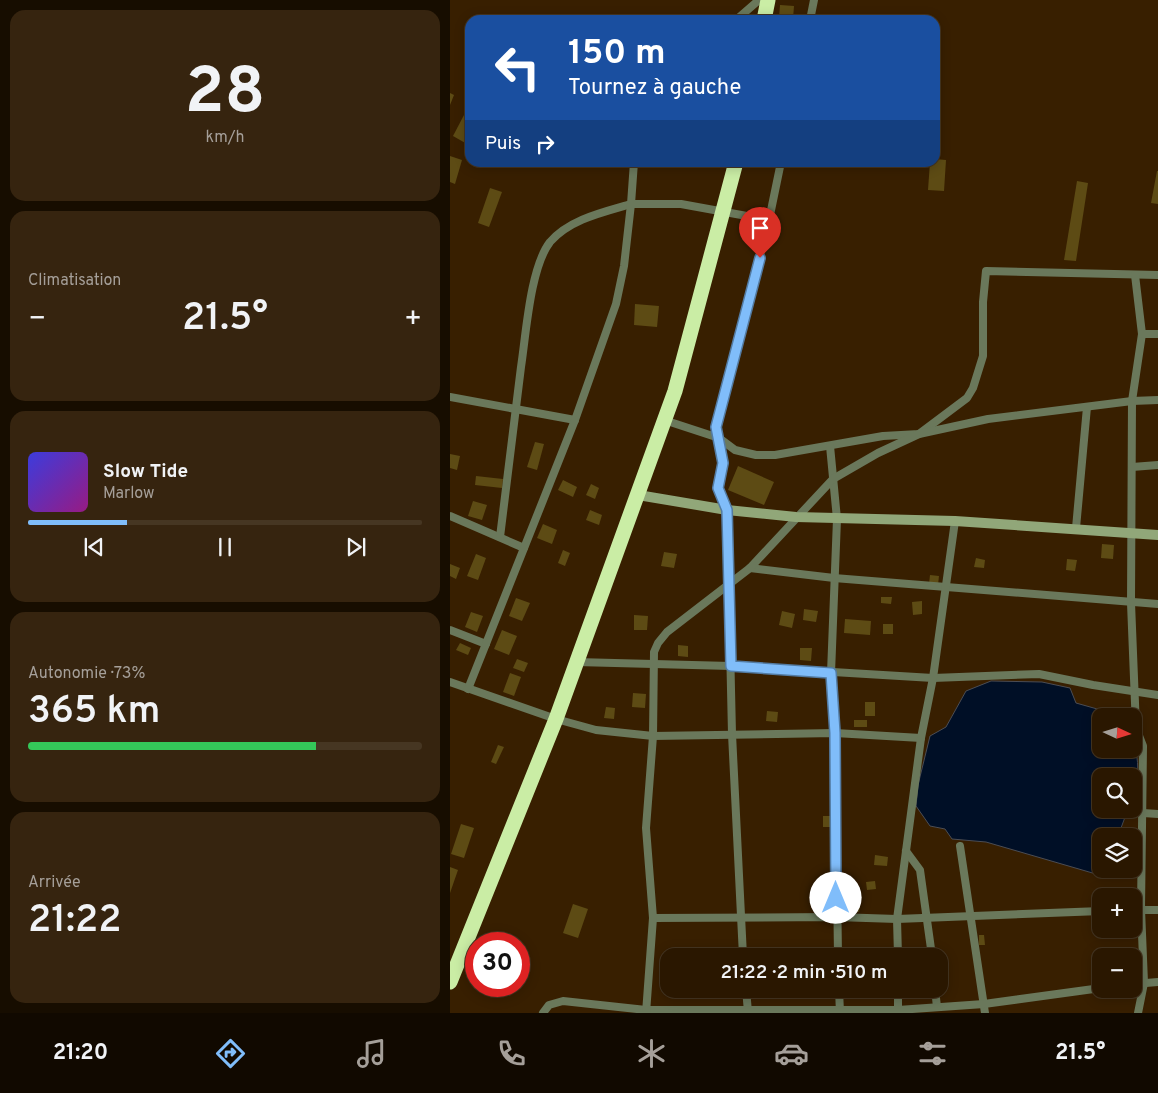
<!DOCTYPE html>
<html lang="fr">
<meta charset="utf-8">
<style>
:root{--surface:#2a1700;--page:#36240f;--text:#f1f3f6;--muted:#a59f99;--line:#463622;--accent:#80bdfa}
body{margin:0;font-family:Overpass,sans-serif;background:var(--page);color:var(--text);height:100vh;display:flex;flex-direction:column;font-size:19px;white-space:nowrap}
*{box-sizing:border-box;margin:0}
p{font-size:16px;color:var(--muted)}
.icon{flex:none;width:28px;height:28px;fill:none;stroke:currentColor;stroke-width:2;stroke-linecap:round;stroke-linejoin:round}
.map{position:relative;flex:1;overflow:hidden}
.panel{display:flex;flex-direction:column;gap:10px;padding:10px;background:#170d00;width:450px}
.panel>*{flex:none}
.guide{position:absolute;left:15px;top:15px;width:475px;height:152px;border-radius:15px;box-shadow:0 2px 12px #0003,0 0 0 1px var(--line);background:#1a4fa0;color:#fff;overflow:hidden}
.needle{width:32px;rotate:94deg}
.tools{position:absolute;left:642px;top:708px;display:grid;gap:10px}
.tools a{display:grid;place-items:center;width:50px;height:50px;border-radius:10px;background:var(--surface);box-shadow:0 2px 12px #0003,0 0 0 1px var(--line);font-size:25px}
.speed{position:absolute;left:15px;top:932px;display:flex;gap:10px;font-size:25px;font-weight:700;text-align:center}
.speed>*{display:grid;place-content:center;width:65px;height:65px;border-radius:50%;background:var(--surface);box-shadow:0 2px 12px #0003,0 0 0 1px var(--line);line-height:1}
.speed .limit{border:8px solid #d22;background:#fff;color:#111}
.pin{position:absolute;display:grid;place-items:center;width:42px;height:42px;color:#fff;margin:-51px -21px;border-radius:50% 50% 50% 0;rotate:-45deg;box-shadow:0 0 5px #0007}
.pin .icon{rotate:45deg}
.me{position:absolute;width:55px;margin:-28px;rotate:0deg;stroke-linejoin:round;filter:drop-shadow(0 0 4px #0008)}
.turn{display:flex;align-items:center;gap:18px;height:105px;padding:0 20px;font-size:22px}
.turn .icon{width:65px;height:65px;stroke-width:2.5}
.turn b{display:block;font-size:35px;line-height:42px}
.then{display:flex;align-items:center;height:48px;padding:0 20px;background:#0003;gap:10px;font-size:19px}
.big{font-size:38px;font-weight:600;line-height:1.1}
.panel .card{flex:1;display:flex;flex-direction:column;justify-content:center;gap:8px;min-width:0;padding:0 18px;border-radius:15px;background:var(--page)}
.panel .dial{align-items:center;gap:0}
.dial b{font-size:65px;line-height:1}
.song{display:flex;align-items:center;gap:15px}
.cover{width:60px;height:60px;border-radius:8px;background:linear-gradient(135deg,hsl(240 70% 55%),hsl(310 70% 35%))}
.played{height:5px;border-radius:2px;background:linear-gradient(90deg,var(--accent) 25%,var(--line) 25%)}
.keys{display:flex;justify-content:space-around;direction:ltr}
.heat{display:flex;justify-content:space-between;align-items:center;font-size:28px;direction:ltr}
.charge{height:8px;border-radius:4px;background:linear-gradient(90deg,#34c759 73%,var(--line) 0)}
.trip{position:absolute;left:210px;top:948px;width:288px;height:50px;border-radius:15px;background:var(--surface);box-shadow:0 2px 12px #0003,0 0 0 1px var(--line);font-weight:600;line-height:50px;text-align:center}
.tabs{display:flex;height:80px;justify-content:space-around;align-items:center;background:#110900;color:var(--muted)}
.tabs .icon{width:35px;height:35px}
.tabs .active{color:var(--accent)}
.tabs b{font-size:22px;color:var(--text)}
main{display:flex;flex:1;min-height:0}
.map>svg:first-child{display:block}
.water{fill:#000f26;stroke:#4b4d54}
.building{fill:#5d4b14}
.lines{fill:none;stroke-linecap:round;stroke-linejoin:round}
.street{stroke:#6a785b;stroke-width:8}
.secondary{stroke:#91a779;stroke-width:10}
.highway{stroke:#caeda5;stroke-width:15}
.route-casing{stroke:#537ba2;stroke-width:12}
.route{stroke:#80bdfa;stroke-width:9}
</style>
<main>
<section class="panel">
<div class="card dial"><b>28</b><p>km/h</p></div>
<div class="card"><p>Climatisation</p>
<div class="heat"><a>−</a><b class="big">21.5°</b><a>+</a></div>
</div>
<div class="card">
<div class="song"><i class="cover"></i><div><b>Slow Tide</b><p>Marlow</p></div></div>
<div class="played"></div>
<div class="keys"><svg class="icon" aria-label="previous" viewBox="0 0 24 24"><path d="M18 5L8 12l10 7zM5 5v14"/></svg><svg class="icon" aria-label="pause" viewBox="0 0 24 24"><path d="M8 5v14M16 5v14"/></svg><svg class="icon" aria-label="next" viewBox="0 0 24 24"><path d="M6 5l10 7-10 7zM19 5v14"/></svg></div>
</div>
<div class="card"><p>Autonomie · 73%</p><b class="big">365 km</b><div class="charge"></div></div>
<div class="card"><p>Arrivée</p><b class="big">21:22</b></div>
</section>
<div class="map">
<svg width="708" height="1013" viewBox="0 0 708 1013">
<rect width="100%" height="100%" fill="#381f00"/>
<path class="water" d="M541,681L592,682L620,688L626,703L672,716H651V749H684V744C689,759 689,779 684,795V776H651V809H678L671,828L672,836H651V869H654L646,874L536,842L502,839L495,829L480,826L466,806L468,785L480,736L496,727L516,691Z"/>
<g class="building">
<path d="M330,5L344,6L343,19L329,18Z"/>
<path d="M0,93L4,95L0,105Z"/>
<path d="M14,115L20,118V139L17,144L3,136Z"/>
<path d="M0,156L12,160L5,184L0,182Z"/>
<path d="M485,159L496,160L494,191L478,190L480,162H485Z"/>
<path d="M707,171H708V204L701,203Z"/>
<path d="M627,181L638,183L626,261L614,260Z"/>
<path d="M40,188L52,192L39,227L28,223Z"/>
<path d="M185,304L209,306L207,327L184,325Z"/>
<path d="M85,442L94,444L87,470L77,467Z"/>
<path d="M0,454L10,456L7,470L0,468Z"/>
<path d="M288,466L324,482L314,505L278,490Z"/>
<path d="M26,476L53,479L52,488L25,485Z"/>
<path d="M113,480L127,487L123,497L108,490Z"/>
<path d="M141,484L149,488L145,499L136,495Z"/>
<path d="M23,501L37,505L32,520L18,516Z"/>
<path d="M140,510L152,515L149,525L136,520Z"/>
<path d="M93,524L107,530L102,544L87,538Z"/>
<path d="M652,544L664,545L663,559L651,558Z"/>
<path d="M113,550L120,553L115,566L108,563Z"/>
<path d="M214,552L227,554L224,568L211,566Z"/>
<path d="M26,554L36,558L28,580L17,576Z"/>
<path d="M526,558L535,560L534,568L524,567Z"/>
<path d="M617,559L627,560L625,571L616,570Z"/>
<path d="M0,564L10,568L6,579L0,576Z"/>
<path d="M480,575L489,576L488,585L479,584Z"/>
<path d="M431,597H442L441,604L431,603Z"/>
<path d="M66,598L80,603L72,621L59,616Z"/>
<path d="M472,601V614L463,615L462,602Z"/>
<path d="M354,609L368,611L366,622L353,620Z"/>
<path d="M332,611L345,614L342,628L329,625Z"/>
<path d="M21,612L33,616L27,632L15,627Z"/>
<path d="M184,615L198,616L197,630H184Z"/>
<path d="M395,619L421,621L420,635L394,633Z"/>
<rect x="433" y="624" width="10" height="10"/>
<path d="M52,630L67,636L59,655L44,649Z"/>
<path d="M10,643L21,648L18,655L6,650Z"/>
<path d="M228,645L238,646V657L228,656Z"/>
<path d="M350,648H362L361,661L350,660Z"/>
<path d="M67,659L78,663L74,672L63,668Z"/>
<path d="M60,673L71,677L64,696L53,692Z"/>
<path d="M183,693L196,694L195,708L182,707Z"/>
<rect x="415" y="702" width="10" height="14"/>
<path d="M156,707L165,708L164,719L154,718Z"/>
<path d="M317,711L328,712L327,722L316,721Z"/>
<rect x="404" y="720" width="13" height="7"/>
<path d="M48,745L54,747L46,764L41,762Z"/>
<path d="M373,816H382L381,827H373Z"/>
<path d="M11,824L24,828L14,858L1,854Z"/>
<path d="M425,855L438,857L437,866L424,865Z"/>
<path d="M0,867L8,870L0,893Z"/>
<path d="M425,881L426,889L417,890L416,882Z"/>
<path d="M123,904L138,909L128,938L113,933Z"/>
<path d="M396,905L410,906L409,912L395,911Z"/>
<path d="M529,935H534L535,945H529Z"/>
<path d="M687,953L688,960L684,961V956H667Z"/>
</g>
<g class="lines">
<g class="street">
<path d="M286,20L309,0"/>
<path d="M360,20L364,0"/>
<path d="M331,162L319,220L266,427L269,438L285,450L306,455H325L433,436L469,434L517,398L523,388L533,356V302L536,271L708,275"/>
<path d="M685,275L692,334L682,401L681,603L686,728L693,746L691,909L694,983L688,1013"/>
<path d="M692,334H708"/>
<path d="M0,397L125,420"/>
<path d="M214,420L269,438L273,463L268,488L277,510L282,734L293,956"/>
<path d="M380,446L387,519L381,673L385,733L388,956"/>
<path d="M682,467L708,465"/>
<path d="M0,516L74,548"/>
<path d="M626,528L637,407"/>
<path d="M50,537C57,481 64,424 71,367C76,335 80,268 100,242C120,219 154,212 181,204L184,162"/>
<path d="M300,568L384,578L708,604"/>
<path d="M0,630L36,644"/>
<path d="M126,662L281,666L483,678L589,674L643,685L708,695"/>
<path d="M0,682L106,719L146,730L203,736L385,733L471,738"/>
<path d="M18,689L125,420L166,304L174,266L181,204H231L319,220"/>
<path d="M693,813L708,814"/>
<path d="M510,846L535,1013"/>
<path d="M456,851L470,870L482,956"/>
<path d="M684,910H708"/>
<path d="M651,911L447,919L386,917L203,918L196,828L203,736L204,652L208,643L217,632L300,568L383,479L428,453L469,434L538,419L682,401L708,400"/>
<path d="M448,956L447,919L456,851L471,738L483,678L505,521"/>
<path d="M684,984L708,982"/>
<path d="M296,989L298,1012"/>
<path d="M389,989L390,1013"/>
<path d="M448,989V1013"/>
<path d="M485,989L487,1007"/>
<path d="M93,1013L99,1005L113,1001L196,1010H448L534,1004L651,988"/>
<path d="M196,1013L203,918"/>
</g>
<path class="secondary" d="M188,495L277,510L346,517L505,521L708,535"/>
<g class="highway">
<path d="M314,20L318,0"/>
<path d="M0,982L106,719L225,391L286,162"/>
</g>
</g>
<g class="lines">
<defs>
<path id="route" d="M310,258L266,427L273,463L268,488L277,510L281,666L381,673L385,733L386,898"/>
</defs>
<use href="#route" class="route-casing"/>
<use href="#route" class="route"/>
</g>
</svg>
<div class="tools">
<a><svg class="needle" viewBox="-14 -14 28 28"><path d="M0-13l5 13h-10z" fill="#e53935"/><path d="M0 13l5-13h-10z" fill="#a59f99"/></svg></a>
<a><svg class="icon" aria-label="search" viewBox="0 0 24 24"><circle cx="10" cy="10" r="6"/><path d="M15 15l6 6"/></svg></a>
<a><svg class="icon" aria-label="layers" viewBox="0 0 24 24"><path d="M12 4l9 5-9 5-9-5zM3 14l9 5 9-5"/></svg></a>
<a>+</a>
<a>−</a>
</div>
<div class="speed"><div class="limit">30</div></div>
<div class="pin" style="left:310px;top:258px;background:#d93025"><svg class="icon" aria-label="arrive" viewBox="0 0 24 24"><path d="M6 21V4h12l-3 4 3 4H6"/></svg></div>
<svg class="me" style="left:386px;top:898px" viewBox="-20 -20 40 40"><circle r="19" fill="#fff"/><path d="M0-13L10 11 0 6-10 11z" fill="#80bdfa"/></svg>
<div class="trip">21:22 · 2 min · 510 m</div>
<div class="guide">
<div class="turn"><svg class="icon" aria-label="left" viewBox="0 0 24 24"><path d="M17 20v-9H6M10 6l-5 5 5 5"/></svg><div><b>150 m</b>Tournez à gauche</div></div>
<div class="then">Puis<svg class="icon" aria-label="right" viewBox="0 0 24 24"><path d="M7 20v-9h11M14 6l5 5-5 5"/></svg></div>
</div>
</div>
</main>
<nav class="tabs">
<b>21:20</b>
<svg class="icon active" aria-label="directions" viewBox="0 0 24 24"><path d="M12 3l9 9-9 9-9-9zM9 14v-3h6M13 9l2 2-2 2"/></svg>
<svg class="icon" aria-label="music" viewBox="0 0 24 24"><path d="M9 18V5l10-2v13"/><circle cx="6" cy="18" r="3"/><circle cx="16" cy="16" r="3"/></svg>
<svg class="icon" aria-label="phone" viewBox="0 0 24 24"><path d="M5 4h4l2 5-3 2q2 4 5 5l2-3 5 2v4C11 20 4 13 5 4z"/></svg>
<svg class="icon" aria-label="climate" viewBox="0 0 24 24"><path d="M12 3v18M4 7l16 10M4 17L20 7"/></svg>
<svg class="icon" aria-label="car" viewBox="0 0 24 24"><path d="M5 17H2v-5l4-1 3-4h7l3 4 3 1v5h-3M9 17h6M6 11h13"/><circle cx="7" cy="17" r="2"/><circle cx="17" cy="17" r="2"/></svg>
<svg class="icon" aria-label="filters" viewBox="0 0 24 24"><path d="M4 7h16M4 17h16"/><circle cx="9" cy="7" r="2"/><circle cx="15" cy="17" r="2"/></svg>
<b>21.5°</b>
</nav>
